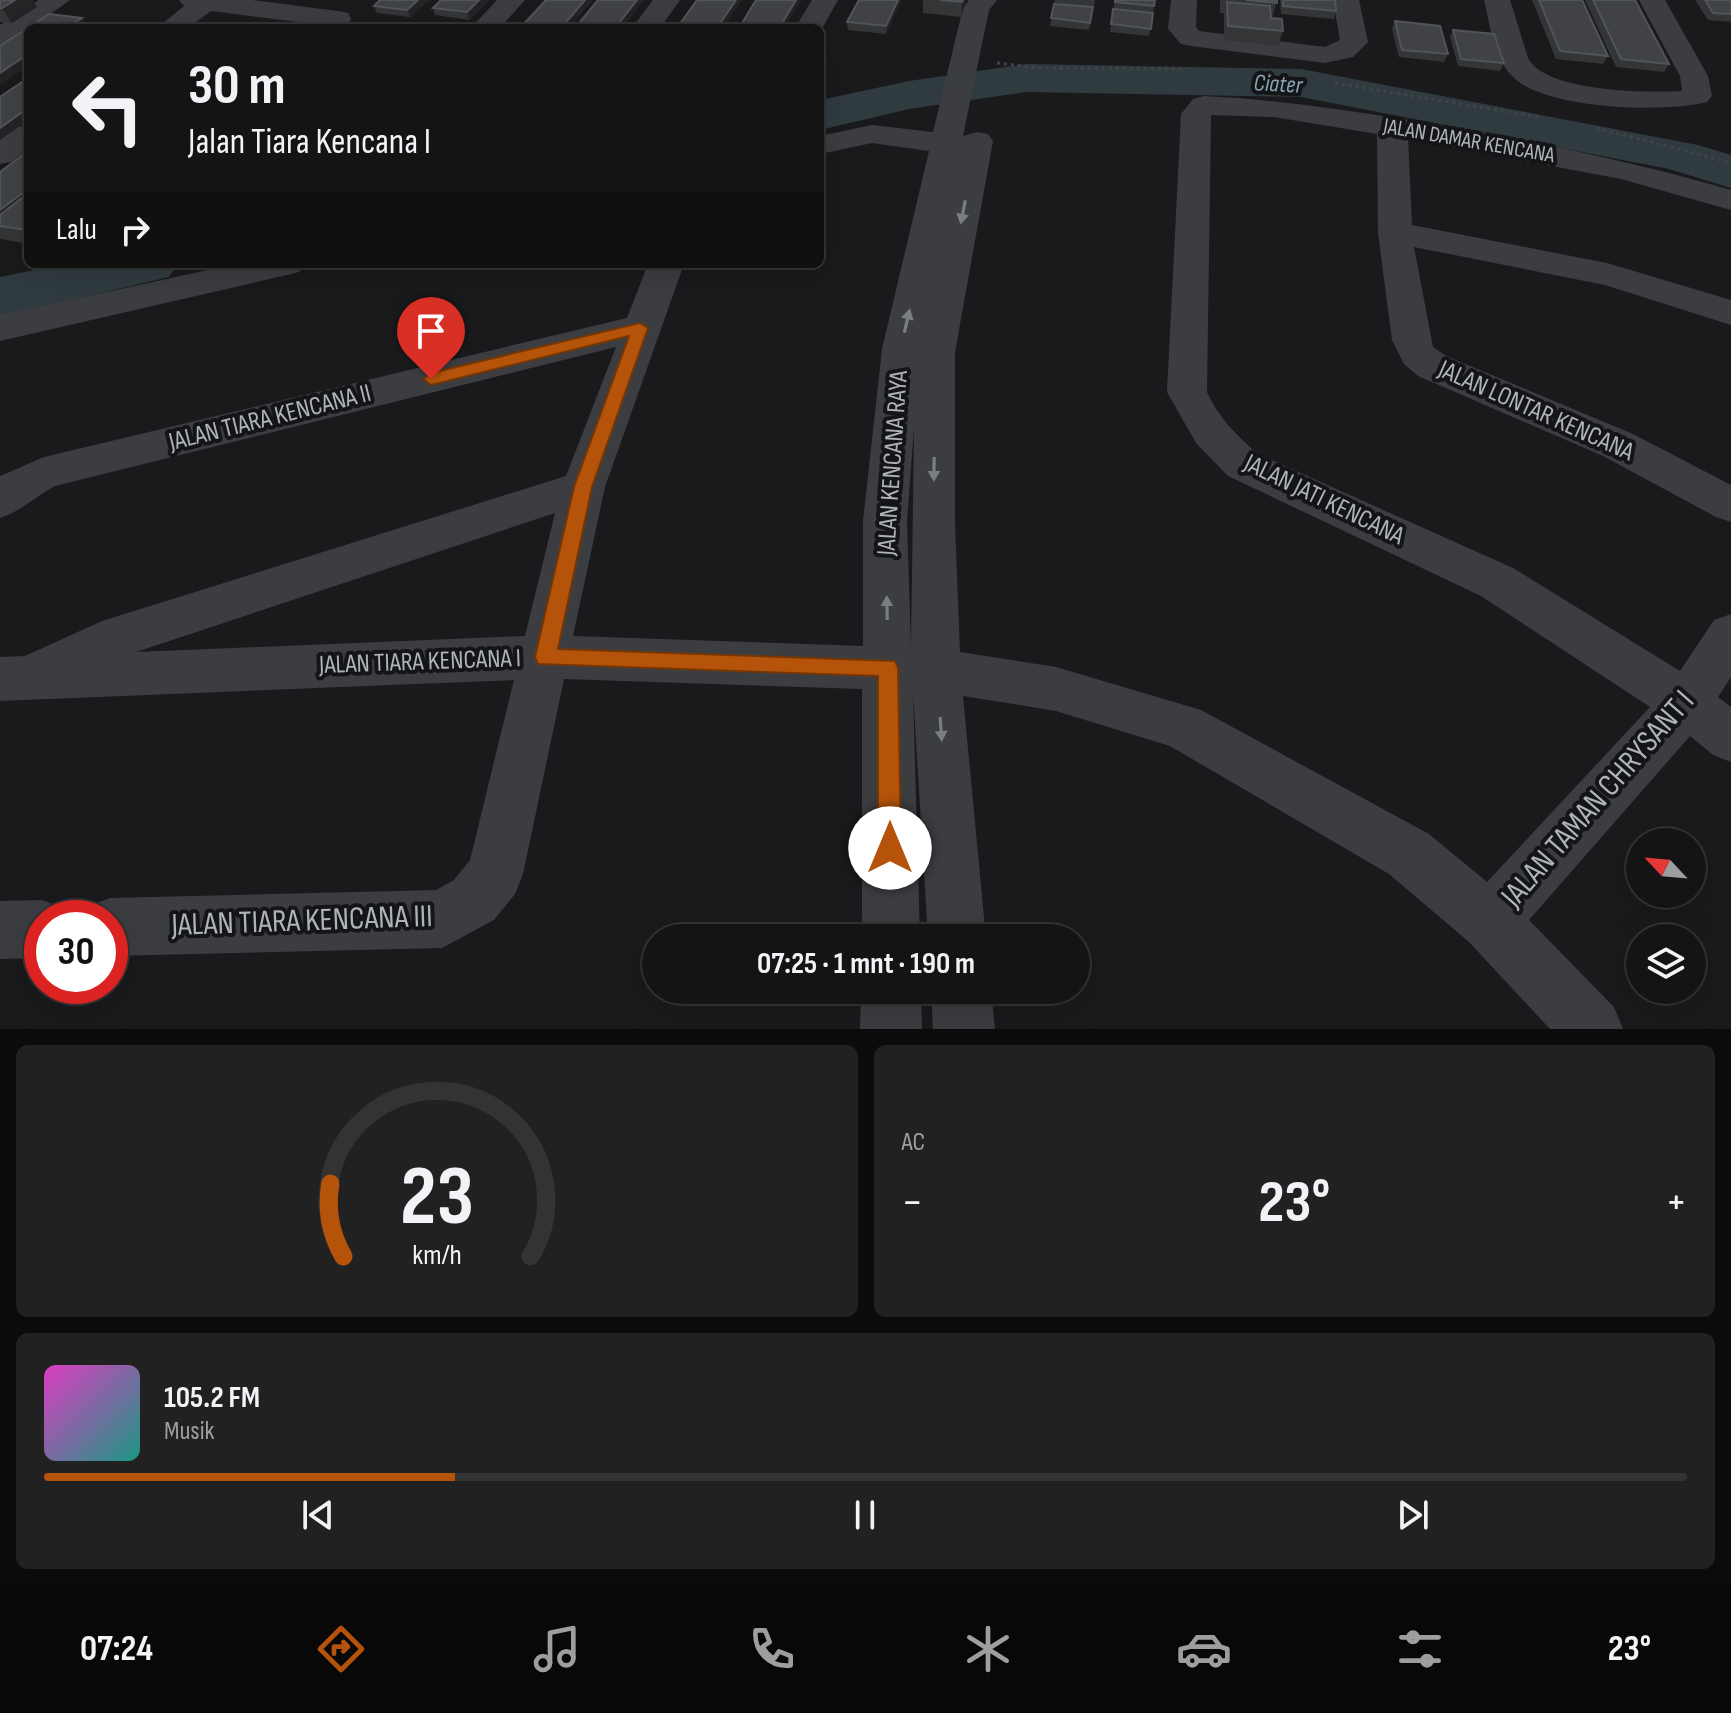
<!DOCTYPE html>
<html lang="id">
<meta charset="utf-8">
<style>
:root{--surface:#141415;--page:#212122;--text:#f1f3f6;--muted:#9d9ea0;--line:#333334;--accent:#b45309}
body{margin:0;font-family:"Sofia Sans Condensed",sans-serif;background:var(--page);color:var(--text);height:100vh;display:flex;flex-direction:column;font-size:30px;white-space:nowrap}
*{box-sizing:border-box;margin:0}
p{font-size:26px;color:var(--muted)}
.icon{flex:none;width:44px;height:44px;fill:none;stroke:currentColor;stroke-width:2;stroke-linecap:round;stroke-linejoin:round}
.map{position:relative;height:1029px;overflow:hidden}
.details{display:flex;flex-direction:column;gap:16px;padding:16px;background:#0b0b0c;flex:1}
.details>*{flex:none}
.guide{position:absolute;left:24px;top:24px;width:800px;height:244px;border-radius:12px;box-shadow:0 8px 32px #0002,0 0 0 2px var(--line);background:#141415;color:var(--text);overflow:hidden}
.needle{width:52px;rotate:296deg}
.controls{position:absolute;left:1626px;top:828px;display:grid;gap:16px}
.controls a{display:grid;place-items:center;width:80px;height:80px;border-radius:50%;background:var(--surface);box-shadow:0 8px 32px #0002,0 0 0 2px var(--line);font-size:40px}
.speed{position:absolute;left:24px;top:900px;display:flex;gap:16px;font-size:40px;font-weight:700;text-align:center}
.speed>*{display:grid;place-content:center;width:104px;height:104px;border-radius:50%;background:var(--surface);box-shadow:0 8px 32px #0002,0 0 0 2px var(--line);line-height:1}
.speed .limit{border:12px solid #d22;background:#fff;color:#111}
.pin{position:absolute;display:grid;place-items:center;width:68px;height:68px;color:#fff;margin:-82px -34px;border-radius:50% 50% 50% 0;rotate:-45deg;box-shadow:0 0 8px #0007}
.pin .icon{rotate:45deg}
.me{position:absolute;width:88px;margin:-44px;rotate:0deg;stroke-linejoin:round;filter:drop-shadow(0 0 6px #0008)}
.turn{display:flex;align-items:center;gap:28px;height:168px;padding:0 32px;font-size:36px}
.turn .icon{width:104px;height:104px;stroke-width:2.5}
.turn b{display:block;font-size:56px;line-height:68px}
.then{display:flex;align-items:center;height:76px;padding:0 32px;background:#0003;gap:16px;font-size:30px}
.big{font-size:60px;font-weight:700;line-height:1.1}
.details .card{flex:1;display:flex;flex-direction:column;justify-content:center;gap:12px;min-width:0;padding:0 28px;border-radius:12px;background:var(--page)}
.details .dial{align-items:center;gap:0}
.dial svg{height:208px;overflow:visible;fill:none;stroke:var(--line);stroke-width:7;stroke-linecap:round;text-anchor:middle}
.dial text{fill:var(--text);stroke:none}
.song{display:flex;align-items:center;gap:24px}
.cover{width:96px;height:96px;border-radius:12px;background:linear-gradient(135deg,hsl(310 70% 55%),hsl(170 70% 35%))}
.played{height:8px;border-radius:4px;background:linear-gradient(90deg,var(--accent) 25%,var(--line) 25%)}
.keys{display:flex;justify-content:space-around;direction:ltr}
.heat{display:flex;justify-content:space-between;align-items:center;font-size:44px;direction:ltr}
.details .tiles{flex:1;display:grid;gap:16px;grid-template-columns:1fr 1fr}
.card:last-child{grid-column:span 2}
.trip{position:absolute;left:642px;top:924px;width:448px;height:80px;border-radius:40px;background:var(--surface);box-shadow:0 8px 32px #0002,0 0 0 2px var(--line);font-weight:700;line-height:80px;text-align:center}
.dock{display:flex;height:128px;justify-content:space-around;align-items:center;background:#080808;color:var(--muted)}
.dock .icon{width:56px;height:56px}
.dock .current{color:var(--accent)}
.dock b{font-size:36px;color:var(--text)}
.map>svg:first-child{display:block}
.lines{fill:none;stroke-linecap:round;stroke-linejoin:round}
.river{fill:#303b40;fill-rule:evenodd}
.path{stroke:#414448;stroke-width:3;stroke-dasharray:3 4;stroke-linecap:butt}
.minor{fill:#3b3d41;fill-rule:evenodd}
.wall{fill:#333537}
.shaded-wall{fill:#242426}
.building{fill:#404245;stroke:#515458;stroke-width:2}
.oneway{fill:#7a7e84}
.route{fill:#b45309;stroke:#753606;stroke-width:2}
.labels{text-anchor:middle;dominant-baseline:central;stroke-width:8;stroke-linejoin:round;paint-order:stroke}
.far-street-label{font-size:22px;fill:#adb3bb;stroke:#151517}
.far-water-label{font-size:24px;font-style:italic;fill:#87a5b4;stroke:#151517}
.street-label{font-size:26px;fill:#adb3bb;stroke:#151517}
.near-street-label{font-size:32px;fill:#adb3bb;stroke:#151517}
</style>
<div class="map">
<svg width="1731" height="1029" viewBox="0 0 1731 1029">
<rect width="100%" height="100%" fill="#1a1a1c"/>
<g class="lines">
<g class="river">
<path d="M1027,64L1301,69L1698,145L1731,155V188L1669,169L1301,97L1027,92L909,109L820,130V100L909,81Z"/>
<path d="M63,264H178L169,277L0,317V277Z"/>
</g>
<g class="path">
<path d="M997,63L1039,68L1186,69"/>
<path d="M1335,83L1539,117"/>
<path d="M1596,128L1731,163"/>
</g>
<g class="minor">
<path d="M39,0H70L10,43L0,45V25Z"/>
<path d="M179,0H252L338,11L348,13L351,19L348,25L338,27L211,11L188,28H157L184,6Z"/>
<path d="M497,0H525L500,28H471Z"/>
<path d="M653,0H680L660,28H632Z"/>
<path d="M812,0H838L820,32V28H795Z"/>
<path d="M969,0H997L989,10L963,136L977,132L988,134L993,141L955,352V524L960,652L1056,667L1201,710L1429,834L1487,882L1650,707L1481,596L1228,476L1196,443L1167,392L1181,114L1193,99L1204,96C1272,99 1337,109 1403,119C1514,137 1623,159 1731,190V210L1621,179L1408,139L1412,225L1607,263L1731,300V325L1605,285L1414,247L1433,347L1446,356L1633,434L1731,485V522L1716,517L1603,456L1418,376L1404,364L1392,340L1378,233L1377,134L1274,117L1211,115L1207,392C1218,417 1237,436 1258,454L1513,568L1680,671L1714,620L1731,614V677L1718,697L1731,707V762L1713,755L1690,736L1529,920L1614,1007L1623,1029H1550L1469,942L1389,874L1170,746L1056,711L963,696L986,938H928L913,691L920,938H862V689L564,679L523,874L515,894L494,920L442,948L110,956V918H85L89,906L110,898L436,890L454,880L470,860L514,680L0,701V657L25,656L102,621L566,476L616,347L55,486C36,496 20,512 0,518V476L44,457L627,318L648,264H684L605,487L573,636L863,646V521L882,349L929,151L872,143L820,154V136L872,125L933,132L963,8ZM914,428L911,647L907,521ZM555,513L525,636L136,652Z"/>
<path d="M1171,0H1197L1196,27L1199,31L1325,47L1340,40L1333,0H1359L1368,42L1353,57L1325,63L1191,46L1181,44L1168,29Z"/>
<path d="M1484,0H1510L1528,58C1545,92 1647,93 1682,91L1680,76L1639,0H1665L1708,76L1712,96L1707,102C1665,113 1542,110 1511,75C1493,56 1490,24 1484,0Z"/>
<path d="M28,125V149L11,162L0,164V140L17,127Z"/>
<path d="M236,264H305L299,272L287,275L0,341V315Z"/>
<path d="M42,900L63,908L67,918H42V958L0,959V901Z"/>
<path d="M861,990H921L922,1029H860Z"/>
<path d="M931,990H991L995,1029H933Z"/>
</g>
</g>
<g class="wall">
<path d="M0,0L37,7L12,23L0,22Z"/>
<path d="M380,0H429L410,17L377,13L374,6Z"/>
<path d="M489,0L469,20L435,15L433,8Z"/>
<path d="M901,0L886,34L848,30L847,22Z"/>
<path d="M923,0H966L961,17L923,13Z"/>
<path d="M1055,0H1095L1089,30L1050,26Z"/>
<path d="M1115,0H1155L1149,36L1110,32Z"/>
<path d="M1220,0H1277L1272,18L1271,17L1283,31L1278,46L1224,40V13H1220Z"/>
<path d="M1280,0H1335L1336,11L1334,19L1281,14Z"/>
<path d="M1532,0H1582L1608,56L1603,64L1556,59Z"/>
<path d="M1585,0H1635L1669,64L1664,72L1616,67Z"/>
<path d="M1695,0H1731V22L1708,20Z"/>
<path d="M1395,21L1448,54L1444,62L1399,57L1392,29Z"/>
<path d="M1453,30L1504,63L1500,71L1458,66L1450,37Z"/>
<path d="M28,151V244L1,239L0,238V172Z"/>
</g>
<g class="shaded-wall">
<path d="M15,0H33L37,7L12,23L2,8Z"/>
<path d="M418,0H429L410,17L407,10Z"/>
<path d="M479,0H489L469,20L467,12Z"/>
<path d="M585,0H593L569,28H561Z"/>
<path d="M637,0H644L623,28H615Z"/>
<path d="M736,0H742L723,28H717Z"/>
<path d="M796,0H801L784,28H779Z"/>
<path d="M898,0H901L886,34V26Z"/>
<path d="M963,0H967L961,17L962,2Z"/>
<path d="M82,18L87,26L83,28H67Z"/>
<path d="M28,54V66L0,85V73Z"/>
<path d="M28,108V120L0,140V128Z"/>
<path d="M28,189V201L0,223V210Z"/>
</g>
<g class="building">
<path d="M0,0H15L2,8H0Z"/>
<path d="M380,0H418L407,10L374,6Z"/>
<path d="M441,0H479L467,12L433,8Z"/>
<path d="M546,0H585L561,28H520Z"/>
<path d="M598,0H637L615,28H575Z"/>
<path d="M697,0H736L717,28H677Z"/>
<path d="M756,0H796L779,28H739Z"/>
<path d="M859,0H898L886,26L847,22Z"/>
<path d="M940,0H963L962,2Z"/>
<path d="M1115,0H1155L1154,6L1115,2Z"/>
<path d="M1246,0H1277V3Z"/>
<path d="M1283,0H1335L1336,11L1283,6Z"/>
<path d="M1539,0H1582L1608,56L1560,51Z"/>
<path d="M1593,0H1635L1669,64L1621,59Z"/>
<path d="M1705,0H1731V14L1713,13Z"/>
<path d="M1227,2L1270,6L1271,18L1282,19L1283,31L1228,26Z"/>
<path d="M1054,4L1093,7L1090,23L1051,18Z"/>
<path d="M1113,9L1153,13L1151,29L1111,24Z"/>
<path d="M49,14L82,18L67,28H28V54L0,73V46Z"/>
<path d="M1395,21L1440,26L1448,54L1402,50Z"/>
<path d="M105,25L131,28H100Z"/>
<path d="M1453,30L1494,34L1504,63L1461,59Z"/>
<path d="M28,78V108L0,128V97Z"/>
<path d="M28,151V189L0,210V172Z"/>
<path d="M28,193V230L0,226V215Z"/>
</g>
<defs><path id="oneway-solid" d="M-6-.8H1V-3.2L6.5 0L1 3.2V.8H-6Z" transform="scale(2)"/></defs>
<g class="oneway">
<use href="#oneway-solid" transform="translate(963 212) rotate(101)"/>
<use href="#oneway-solid" transform="translate(907 321) rotate(-77)"/>
<use href="#oneway-solid" transform="translate(934 469) rotate(91)"/>
<use href="#oneway-solid" transform="translate(887 608) rotate(-91)"/>
<use href="#oneway-solid" transform="translate(941 729) rotate(86)"/>
</g>
<path class="route" d="M640,323L648,328L592,487L558,649L895,661L898,668L901,848L898,856L890,859L881,856L878,848V676L538,664L535,657L574,487L629,336L431,385L423,379L431,373Z"/>
<g class="labels">
<g class="far-street-label">
<text transform="translate(1469 141) rotate(10)">JALAN DAMAR KENCANA</text>
</g>
<g class="far-water-label">
<text transform="translate(1278 84) rotate(3)">Ciater</text>
</g>
<g class="street-label">
<text transform="translate(1536 411) rotate(24)">JALAN LONTAR KENCANA</text>
<text transform="translate(270 418) rotate(-14)">JALAN TIARA KENCANA II</text>
<text transform="translate(893 463) rotate(-86)">JALAN KENCANA RAYA</text>
<text transform="translate(1324 500) rotate(26)">JALAN JATI KENCANA</text>
<text transform="translate(420 662) rotate(-2)">JALAN TIARA KENCANA I</text>
</g>
<g class="near-street-label">
<text transform="translate(1598 799) rotate(-49)">JALAN TAMAN CHRYSANT I</text>
<text transform="translate(302 921) rotate(-2)">JALAN TIARA KENCANA III</text>
</g>
</g>
</svg>
<div class="controls">
<a><svg class="needle" viewBox="-14 -14 28 28"><path d="M0-13l5 13h-10z" fill="#e53935"/><path d="M0 13l5-13h-10z" fill="#9d9ea0"/></svg></a>
<a><svg class="icon" aria-label="layers" viewBox="0 0 24 24"><path d="M12 4l9 5-9 5-9-5zM3 14l9 5 9-5"/></svg></a>
</div>
<div class="speed"><div class="limit">30</div></div>
<div class="pin" style="left:431px;top:379px;background:#d93025"><svg class="icon" aria-label="arrive" viewBox="0 0 24 24"><path d="M6 21V4h12l-3 4 3 4H6"/></svg></div>
<svg class="me" style="left:890px;top:848px" viewBox="-20 -20 40 40"><circle r="19" fill="#fff"/><path d="M0-13L10 11 0 6-10 11z" fill="#b45309"/></svg>
<div class="trip">07:25 · 1 mnt · 190 m</div>
<div class="guide">
<div class="turn"><svg class="icon" aria-label="left" viewBox="0 0 24 24"><path d="M17 20v-9H6M10 6l-5 5 5 5"/></svg><div><b>30 m</b>Jalan Tiara Kencana I</div></div>
<div class="then">Lalu<svg class="icon" aria-label="right" viewBox="0 0 24 24"><path d="M7 20v-9h11M14 6l5 5-5 5"/></svg></div>
</div>
</div>
<section class="details">
<div class="tiles">
<div class="card dial"><svg viewBox="0 0 100 80">
<path d="M14 69A42 42 0 1 1 86 69"/>
<path d="M14 69A42 42 0 0 1 9 41" stroke="#b45309"/>
<text x="50" y="56" font-size="32" font-weight="700">23</text>
<text x="50" y="72" font-size="11">km/h</text>
</svg></div>
<div class="card"><p>AC</p>
<div class="heat"><a>−</a><b class="big">23°</b><a>+</a></div>
</div>
<div class="card">
<div class="song"><i class="cover"></i><div><b>105.2 FM</b><p>Musik</p></div></div>
<div class="played"></div>
<div class="keys"><svg class="icon" aria-label="previous" viewBox="0 0 24 24"><path d="M18 5L8 12l10 7zM5 5v14"/></svg><svg class="icon" aria-label="pause" viewBox="0 0 24 24"><path d="M8 5v14M16 5v14"/></svg><svg class="icon" aria-label="next" viewBox="0 0 24 24"><path d="M6 5l10 7-10 7zM19 5v14"/></svg></div>
</div>
</div>
</section>
<nav class="dock">
<b>07:24</b>
<svg class="icon current" aria-label="directions" viewBox="0 0 24 24"><path d="M12 3l9 9-9 9-9-9zM9 14v-3h6M13 9l2 2-2 2"/></svg>
<svg class="icon" aria-label="music" viewBox="0 0 24 24"><path d="M9 18V5l10-2v13"/><circle cx="6" cy="18" r="3"/><circle cx="16" cy="16" r="3"/></svg>
<svg class="icon" aria-label="phone" viewBox="0 0 24 24"><path d="M5 4h4l2 5-3 2q2 4 5 5l2-3 5 2v4C11 20 4 13 5 4z"/></svg>
<svg class="icon" aria-label="climate" viewBox="0 0 24 24"><path d="M12 3v18M4 7l16 10M4 17L20 7"/></svg>
<svg class="icon" aria-label="car" viewBox="0 0 24 24"><path d="M5 17H2v-5l4-1 3-4h7l3 4 3 1v5h-3M9 17h6M6 11h13"/><circle cx="7" cy="17" r="2"/><circle cx="17" cy="17" r="2"/></svg>
<svg class="icon" aria-label="filters" viewBox="0 0 24 24"><path d="M4 7h16M4 17h16"/><circle cx="9" cy="7" r="2"/><circle cx="15" cy="17" r="2"/></svg>
<b>23°</b>
</nav>
